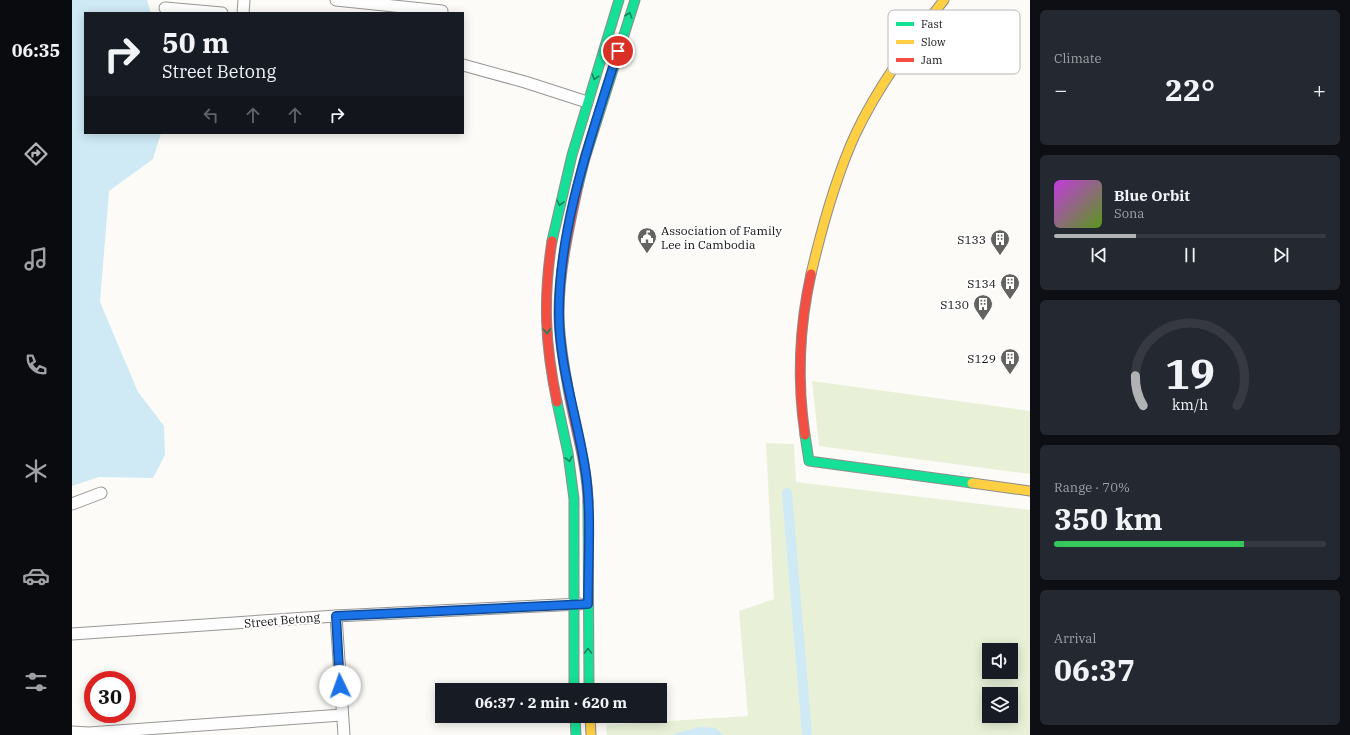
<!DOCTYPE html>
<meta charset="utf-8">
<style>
:root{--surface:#171b24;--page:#242831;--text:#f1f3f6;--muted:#9ea1a6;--line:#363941;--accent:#b1b2b3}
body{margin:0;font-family:"IBM Plex Serif",serif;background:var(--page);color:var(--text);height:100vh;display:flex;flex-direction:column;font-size:15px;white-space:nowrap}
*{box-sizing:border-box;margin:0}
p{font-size:13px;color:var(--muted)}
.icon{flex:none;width:22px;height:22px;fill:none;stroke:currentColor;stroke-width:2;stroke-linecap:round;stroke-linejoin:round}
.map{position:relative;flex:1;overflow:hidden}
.panel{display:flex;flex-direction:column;gap:10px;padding:10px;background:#0d0f14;width:320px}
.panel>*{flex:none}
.guide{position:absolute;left:12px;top:12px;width:380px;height:122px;border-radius:0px;box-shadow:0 2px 10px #0003;background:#171b24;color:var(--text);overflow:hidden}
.buttons{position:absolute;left:910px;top:643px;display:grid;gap:8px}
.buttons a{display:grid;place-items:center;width:36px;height:36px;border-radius:0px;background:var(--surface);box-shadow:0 2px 10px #0003;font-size:20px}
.speed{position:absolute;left:12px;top:671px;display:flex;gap:8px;font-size:20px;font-weight:700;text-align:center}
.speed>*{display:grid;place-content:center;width:52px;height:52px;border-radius:50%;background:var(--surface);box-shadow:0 2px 10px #0003;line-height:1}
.speed .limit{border:6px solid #d22;background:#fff;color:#111}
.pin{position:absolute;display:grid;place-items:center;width:34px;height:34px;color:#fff;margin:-17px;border:2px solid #fff;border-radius:50%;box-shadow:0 1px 4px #0007}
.me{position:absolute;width:44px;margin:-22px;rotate:357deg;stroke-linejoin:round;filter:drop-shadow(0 0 3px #0008)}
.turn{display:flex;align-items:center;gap:14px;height:84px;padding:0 12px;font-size:18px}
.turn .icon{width:52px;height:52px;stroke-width:2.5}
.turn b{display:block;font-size:28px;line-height:34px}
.lanes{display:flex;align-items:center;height:38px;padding:0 12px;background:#0003;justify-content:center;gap:20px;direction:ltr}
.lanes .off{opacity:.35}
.big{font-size:30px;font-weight:700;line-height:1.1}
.panel .card{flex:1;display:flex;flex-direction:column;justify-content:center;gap:6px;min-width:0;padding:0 14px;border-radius:6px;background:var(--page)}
.panel .dial{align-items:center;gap:0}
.dial svg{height:104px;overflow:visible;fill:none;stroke:var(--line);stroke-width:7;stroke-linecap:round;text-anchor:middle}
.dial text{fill:var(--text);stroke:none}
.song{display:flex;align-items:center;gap:12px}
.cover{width:48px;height:48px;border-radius:6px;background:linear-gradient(135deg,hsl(290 70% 55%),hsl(90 70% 35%))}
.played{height:4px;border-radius:2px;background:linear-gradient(90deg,var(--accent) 30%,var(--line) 30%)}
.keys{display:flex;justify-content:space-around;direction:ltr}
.heat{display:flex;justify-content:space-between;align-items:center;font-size:22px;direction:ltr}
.charge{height:6px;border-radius:3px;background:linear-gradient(90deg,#34c759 70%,var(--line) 0)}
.trip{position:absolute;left:363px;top:683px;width:232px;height:40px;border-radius:0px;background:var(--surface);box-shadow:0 2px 10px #0003;font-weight:700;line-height:40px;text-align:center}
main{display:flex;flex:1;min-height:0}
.tab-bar{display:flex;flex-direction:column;width:72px;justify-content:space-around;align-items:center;background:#090b0e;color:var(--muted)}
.tab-bar .icon{width:28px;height:28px}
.tab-bar .current{color:var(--accent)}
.tab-bar b{font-size:18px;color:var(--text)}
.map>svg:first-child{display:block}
.green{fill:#e8f1d8;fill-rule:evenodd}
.water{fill:#cfeaf5}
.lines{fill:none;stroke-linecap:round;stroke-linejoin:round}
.canal{stroke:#cfeaf5;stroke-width:10}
.street-casing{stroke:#979695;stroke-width:13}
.fast-casing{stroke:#8d8d8b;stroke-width:11}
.slow-casing{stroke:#8d8d8b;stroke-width:11}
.jam-casing{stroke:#8d8d8b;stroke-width:11}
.street{stroke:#fffefe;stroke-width:11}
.fast{stroke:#16e098;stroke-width:9}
.slow{stroke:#ffcf43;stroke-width:9}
.jam{stroke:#f24e42;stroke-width:9}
.oneway{stroke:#14835b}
.route-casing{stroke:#114b97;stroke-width:10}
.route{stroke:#1a73e8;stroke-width:7}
.labels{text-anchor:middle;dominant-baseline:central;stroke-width:4;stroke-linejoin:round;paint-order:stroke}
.poi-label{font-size:12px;fill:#111;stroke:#fff;text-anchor:end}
.street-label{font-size:12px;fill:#111;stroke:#fff}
.key{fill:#fff;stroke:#b8b8b8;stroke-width:1}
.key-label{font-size:11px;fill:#111}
</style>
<main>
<nav class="tab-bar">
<b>06:35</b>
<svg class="icon current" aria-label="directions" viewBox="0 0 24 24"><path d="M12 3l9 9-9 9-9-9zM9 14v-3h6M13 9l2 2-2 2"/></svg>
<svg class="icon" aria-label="music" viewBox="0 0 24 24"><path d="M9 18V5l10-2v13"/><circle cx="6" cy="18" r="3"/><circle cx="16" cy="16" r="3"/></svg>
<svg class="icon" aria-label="phone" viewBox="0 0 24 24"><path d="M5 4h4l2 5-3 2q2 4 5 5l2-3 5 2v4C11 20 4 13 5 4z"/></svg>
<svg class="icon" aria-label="climate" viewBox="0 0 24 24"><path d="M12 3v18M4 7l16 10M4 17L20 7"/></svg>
<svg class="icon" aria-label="car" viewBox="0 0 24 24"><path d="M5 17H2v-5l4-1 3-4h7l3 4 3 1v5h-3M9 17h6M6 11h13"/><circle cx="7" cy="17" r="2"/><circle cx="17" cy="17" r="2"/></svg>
<svg class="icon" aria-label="filters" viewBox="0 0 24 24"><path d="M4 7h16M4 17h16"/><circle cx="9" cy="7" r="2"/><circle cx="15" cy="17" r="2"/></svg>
</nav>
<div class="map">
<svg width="958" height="735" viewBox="0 0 958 735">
<rect width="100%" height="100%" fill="#fcfbf7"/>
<g class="green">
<path d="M740,381L958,411V474L747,446Z"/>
<path d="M694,443L722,444L724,482L958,510V735H535L534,725L676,716L667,611L702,599ZM917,650H939V672H917ZM917,694H939V716H917Z"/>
</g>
<g class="water">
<path d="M0,0H75L79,13H13V133H89L81,159L37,191L28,302L66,392L92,426L93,455L81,478L27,477L0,486Z"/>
<path d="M628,727L644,728L651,735H598Z"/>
</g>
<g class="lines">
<path class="canal" d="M715,493L735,735"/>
<defs>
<g id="street">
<path d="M264,0L370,11"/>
<path d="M93,8L150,13"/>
<path d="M171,13L172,0"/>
<path d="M391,65L453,82L515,102"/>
<path d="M0,504L29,493"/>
<path d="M264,616L272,735"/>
<path d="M0,634L264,616L508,604"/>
<path d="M0,732L17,733L270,715"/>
</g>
<g id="fast">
<path d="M506,186L513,158L563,0"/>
<path d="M480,241L500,155L547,0"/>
<path d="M485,402L496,453L502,499V690"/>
<path d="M733,435L737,461L900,483"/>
<path d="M516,502L517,690"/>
<path d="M503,716L504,735"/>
</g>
<g id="slow">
<path d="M739,274C750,227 763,179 783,135C806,86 839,42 872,0"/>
<path d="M900,483L958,491"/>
<path d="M518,716L519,735"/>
</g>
<g id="jam">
<path d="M506,186C497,227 487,271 487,313C487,336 491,360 495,382C501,422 515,461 516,502"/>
<path d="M480,241C471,299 473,344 485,402"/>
<path d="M733,435C725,381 727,328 739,274"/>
</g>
</defs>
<use href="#street" class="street-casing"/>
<use href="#fast" class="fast-casing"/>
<use href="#slow" class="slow-casing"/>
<use href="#jam" class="jam-casing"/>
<use href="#street" class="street"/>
<use href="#fast" class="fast"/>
<use href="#slow" class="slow"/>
<use href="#jam" class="jam"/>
</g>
<defs><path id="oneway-chevron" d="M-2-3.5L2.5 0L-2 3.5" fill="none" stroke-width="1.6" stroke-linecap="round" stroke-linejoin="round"/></defs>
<g class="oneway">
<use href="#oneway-chevron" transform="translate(557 15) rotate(-71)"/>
<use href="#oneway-chevron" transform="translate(523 77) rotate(107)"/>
<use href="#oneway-chevron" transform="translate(488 203) rotate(103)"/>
<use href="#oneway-chevron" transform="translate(475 331) rotate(85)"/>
<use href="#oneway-chevron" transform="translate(497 459) rotate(78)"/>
<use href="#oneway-chevron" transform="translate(516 651) rotate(-90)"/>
</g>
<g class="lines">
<defs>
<path id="route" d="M268,686L264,616L516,604C516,559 520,512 513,468C505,416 487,366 487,313C487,224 520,135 546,51"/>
</defs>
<use href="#route" class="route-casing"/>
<use href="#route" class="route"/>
</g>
<defs>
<symbol id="civic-pin" viewBox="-11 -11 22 30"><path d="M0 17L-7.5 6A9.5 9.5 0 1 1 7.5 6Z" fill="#636362" stroke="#fff"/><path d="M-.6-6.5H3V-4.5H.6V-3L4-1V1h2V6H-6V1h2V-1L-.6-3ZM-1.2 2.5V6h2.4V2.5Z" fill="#fff"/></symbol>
<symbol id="building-pin" viewBox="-11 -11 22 30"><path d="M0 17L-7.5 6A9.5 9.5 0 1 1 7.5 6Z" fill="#636362" stroke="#fff"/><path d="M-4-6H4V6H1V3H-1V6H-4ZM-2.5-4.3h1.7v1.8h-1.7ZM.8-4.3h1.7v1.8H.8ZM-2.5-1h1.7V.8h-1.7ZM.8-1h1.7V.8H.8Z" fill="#fff"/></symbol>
</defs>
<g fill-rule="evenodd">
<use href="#civic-pin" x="564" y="226" width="22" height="30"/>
<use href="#building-pin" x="917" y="228" width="22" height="30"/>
<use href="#building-pin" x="927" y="272" width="22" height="30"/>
<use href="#building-pin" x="900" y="293" width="22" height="30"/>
<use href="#building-pin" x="927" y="347" width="22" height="30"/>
</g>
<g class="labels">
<g class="poi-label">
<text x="589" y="230" text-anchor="start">Association of Family<tspan x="589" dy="14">Lee in Cambodia</tspan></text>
<text x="914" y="239">S133</text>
<text x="924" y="283">S134</text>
<text x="897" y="304">S130</text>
<text x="924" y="358">S129</text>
</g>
<g class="street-label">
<text transform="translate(210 620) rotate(-5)">Street Betong</text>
</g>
</g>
<rect x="816" y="10" width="132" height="64" rx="6" class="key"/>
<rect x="824" y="22" width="18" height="4" fill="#16e098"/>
<rect x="824" y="40" width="18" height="4" fill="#ffcf43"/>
<rect x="824" y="58" width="18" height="4" fill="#f24e42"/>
<g class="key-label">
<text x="849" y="28">Fast</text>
<text x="849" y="46">Slow</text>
<text x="849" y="64">Jam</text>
</g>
</svg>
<div class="buttons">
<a><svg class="icon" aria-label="sound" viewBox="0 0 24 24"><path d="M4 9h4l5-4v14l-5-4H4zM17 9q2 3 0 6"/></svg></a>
<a><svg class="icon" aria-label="layers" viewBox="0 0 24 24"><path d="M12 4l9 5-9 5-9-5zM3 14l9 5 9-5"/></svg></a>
</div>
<div class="speed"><div class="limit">30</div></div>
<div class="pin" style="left:546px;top:51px;background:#d93025"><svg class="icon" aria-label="arrive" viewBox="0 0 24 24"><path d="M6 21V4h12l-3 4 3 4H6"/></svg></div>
<svg class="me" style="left:268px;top:686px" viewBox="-20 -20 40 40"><circle r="19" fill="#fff"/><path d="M0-13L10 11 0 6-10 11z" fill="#1a73e8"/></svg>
<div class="trip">06:37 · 2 min · 620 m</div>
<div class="guide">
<div class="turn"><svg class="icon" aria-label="right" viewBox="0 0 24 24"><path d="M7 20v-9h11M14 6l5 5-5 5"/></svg><div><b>50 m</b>Street Betong</div></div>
<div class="lanes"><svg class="icon off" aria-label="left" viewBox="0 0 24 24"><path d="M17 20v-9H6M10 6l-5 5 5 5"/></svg><svg class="icon off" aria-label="ahead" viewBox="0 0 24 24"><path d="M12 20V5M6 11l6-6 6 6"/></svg><svg class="icon off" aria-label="ahead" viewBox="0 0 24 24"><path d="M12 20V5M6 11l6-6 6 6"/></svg><svg class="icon" aria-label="right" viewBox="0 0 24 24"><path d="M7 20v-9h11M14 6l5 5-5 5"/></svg></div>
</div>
</div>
<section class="panel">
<div class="card"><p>Climate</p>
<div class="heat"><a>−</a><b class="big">22°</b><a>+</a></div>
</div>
<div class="card">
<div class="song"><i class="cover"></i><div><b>Blue Orbit</b><p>Sona</p></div></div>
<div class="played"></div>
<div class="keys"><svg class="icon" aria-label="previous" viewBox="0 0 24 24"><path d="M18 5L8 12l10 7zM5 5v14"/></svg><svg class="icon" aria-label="pause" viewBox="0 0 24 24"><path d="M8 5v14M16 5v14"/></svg><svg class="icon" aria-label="next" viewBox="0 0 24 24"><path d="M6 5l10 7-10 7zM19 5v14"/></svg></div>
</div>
<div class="card dial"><svg viewBox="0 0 100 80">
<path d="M14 69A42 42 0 1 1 86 69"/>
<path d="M14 69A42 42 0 0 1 8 46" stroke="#b1b2b3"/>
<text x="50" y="56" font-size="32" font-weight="700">19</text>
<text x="50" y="72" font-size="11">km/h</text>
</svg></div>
<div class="card"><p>Range · 70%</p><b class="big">350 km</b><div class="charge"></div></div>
<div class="card"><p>Arrival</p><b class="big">06:37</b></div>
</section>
</main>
